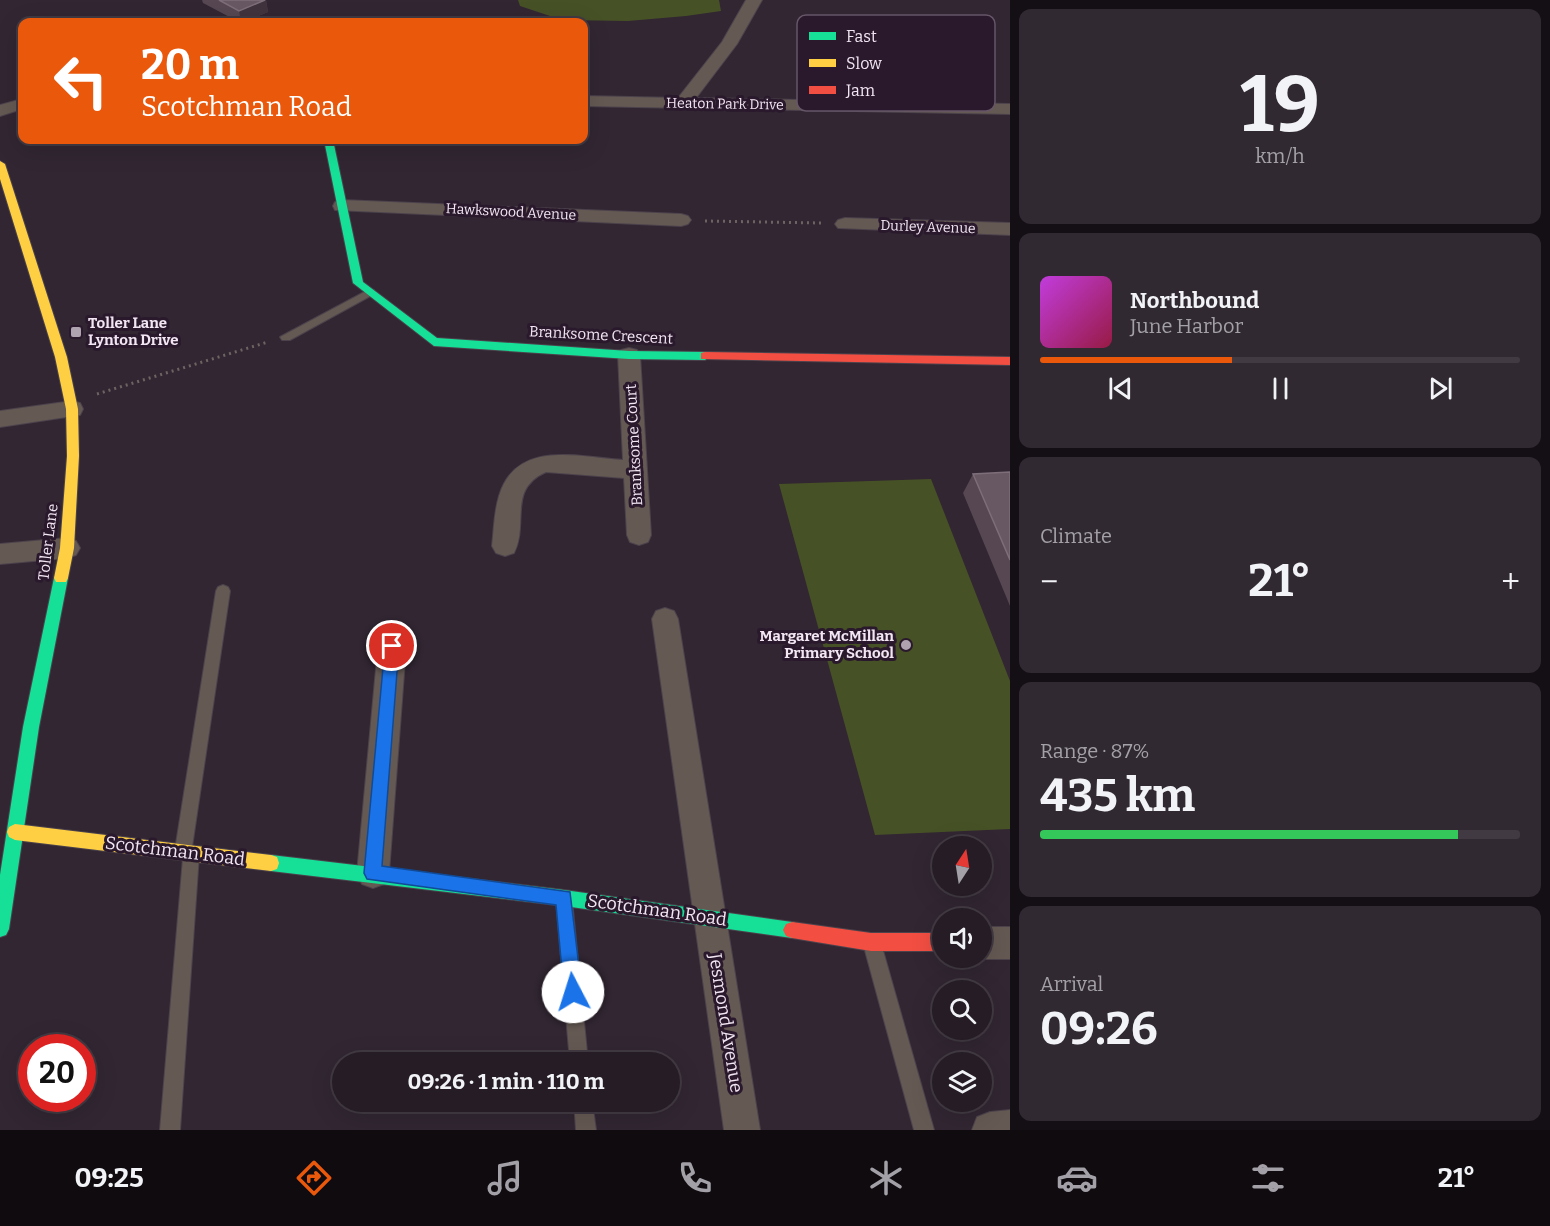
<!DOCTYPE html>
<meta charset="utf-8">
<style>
:root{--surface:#251c26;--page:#312932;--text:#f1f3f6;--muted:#a3a1a7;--line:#423a43;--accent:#ea580c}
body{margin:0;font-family:Bitter,serif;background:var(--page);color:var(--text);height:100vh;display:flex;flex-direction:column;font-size:22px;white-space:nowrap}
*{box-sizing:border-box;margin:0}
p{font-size:20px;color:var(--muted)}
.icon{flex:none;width:33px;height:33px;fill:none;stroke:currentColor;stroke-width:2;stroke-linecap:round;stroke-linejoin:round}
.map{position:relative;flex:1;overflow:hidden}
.side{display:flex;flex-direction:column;gap:9px;padding:9px;background:#140f15;width:540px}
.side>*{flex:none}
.top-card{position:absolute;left:18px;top:18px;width:570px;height:126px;border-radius:12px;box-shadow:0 6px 24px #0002,0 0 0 2px var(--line);background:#ea580c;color:#fff;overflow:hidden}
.needle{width:39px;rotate:12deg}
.tools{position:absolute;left:932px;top:836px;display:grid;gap:12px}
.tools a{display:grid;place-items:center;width:60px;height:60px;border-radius:50%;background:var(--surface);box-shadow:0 6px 24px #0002,0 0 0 2px var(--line);font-size:30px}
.speed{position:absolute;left:18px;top:1034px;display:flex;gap:12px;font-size:30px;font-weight:700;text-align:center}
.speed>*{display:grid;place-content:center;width:78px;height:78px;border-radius:50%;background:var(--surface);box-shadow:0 6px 24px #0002,0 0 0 2px var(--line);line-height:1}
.speed .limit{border:9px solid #d22;background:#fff;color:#111}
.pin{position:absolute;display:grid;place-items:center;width:51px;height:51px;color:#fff;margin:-26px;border:3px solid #fff;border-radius:50%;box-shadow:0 2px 6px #0007}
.me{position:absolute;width:66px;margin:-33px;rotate:355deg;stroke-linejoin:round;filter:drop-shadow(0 0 4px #0008)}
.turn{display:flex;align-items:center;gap:21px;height:126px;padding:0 24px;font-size:27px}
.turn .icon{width:78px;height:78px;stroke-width:2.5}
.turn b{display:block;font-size:42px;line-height:51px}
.big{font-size:45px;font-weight:700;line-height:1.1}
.side .card{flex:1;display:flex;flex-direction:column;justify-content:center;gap:9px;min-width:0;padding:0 21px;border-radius:12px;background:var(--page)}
.side .dial{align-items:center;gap:0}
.dial b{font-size:78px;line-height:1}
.song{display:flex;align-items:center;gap:18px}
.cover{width:72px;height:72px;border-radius:9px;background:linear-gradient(135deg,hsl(290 70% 55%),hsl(340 70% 35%))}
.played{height:6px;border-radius:3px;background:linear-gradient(90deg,var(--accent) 40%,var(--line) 40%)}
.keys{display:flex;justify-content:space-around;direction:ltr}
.heat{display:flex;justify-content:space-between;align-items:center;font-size:33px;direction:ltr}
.charge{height:9px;border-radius:4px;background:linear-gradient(90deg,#34c759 87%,var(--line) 0)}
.trip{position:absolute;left:332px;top:1052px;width:348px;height:60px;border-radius:30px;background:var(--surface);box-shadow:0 6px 24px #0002,0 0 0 2px var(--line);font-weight:700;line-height:60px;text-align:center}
.dock{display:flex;height:96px;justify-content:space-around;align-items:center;background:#0f0b0f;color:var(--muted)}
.dock .icon{width:42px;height:42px}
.dock .selected{color:var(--accent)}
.dock b{font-size:27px;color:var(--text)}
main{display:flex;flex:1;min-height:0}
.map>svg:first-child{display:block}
.green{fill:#475126}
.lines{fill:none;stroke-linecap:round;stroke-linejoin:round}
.lane-casing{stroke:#4b424c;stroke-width:2}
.street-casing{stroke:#4b424c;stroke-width:2}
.fast-casing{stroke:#4b424c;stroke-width:2}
.slow-casing{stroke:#4b424c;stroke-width:2}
.jam-casing{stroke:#4b424c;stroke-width:2}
.path{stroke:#6d6462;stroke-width:3;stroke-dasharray:2 4;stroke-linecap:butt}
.lane{fill:#655953;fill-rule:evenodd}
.street{fill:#655953;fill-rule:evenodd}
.fast{fill:#16e098;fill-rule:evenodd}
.slow{fill:#ffcf43;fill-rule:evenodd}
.jam{fill:#f24e42;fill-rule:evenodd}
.wall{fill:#564752}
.shaded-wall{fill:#40333e}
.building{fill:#675863;stroke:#7d6e7a;stroke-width:1.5}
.route{fill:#1a73e8;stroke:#114b97;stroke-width:1.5}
.poi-dot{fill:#afa3af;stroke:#2a192c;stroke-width:2}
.labels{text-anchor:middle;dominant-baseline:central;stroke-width:6;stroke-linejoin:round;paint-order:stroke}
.far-street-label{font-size:14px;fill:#f3e6f3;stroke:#2a192c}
.poi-label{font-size:15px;font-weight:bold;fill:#f3e6f3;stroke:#2a192c;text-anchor:start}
.street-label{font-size:15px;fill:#f3e6f3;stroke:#2a192c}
.near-street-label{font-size:18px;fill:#f3e6f3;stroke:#2a192c}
.key{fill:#2a192c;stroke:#665668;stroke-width:1.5}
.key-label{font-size:16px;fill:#f3e6f3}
</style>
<main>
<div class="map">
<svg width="1010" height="1130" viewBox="0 0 1010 1130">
<rect width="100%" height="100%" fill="#312632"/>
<g class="green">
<path d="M518,0H719L721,11L686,16L628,21L562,20L520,6Z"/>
<path d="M931,479L1010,681V829L875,835L779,484Z"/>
</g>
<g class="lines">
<defs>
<g id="lane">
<path d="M370,289L374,290V294L290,340H282L280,337Z"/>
<path d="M223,585L228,587L230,591L192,847L197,849L199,855L180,1130H160L183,858L177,855L175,850L216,591L218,587Z"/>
<path d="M564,892L570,894L572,900L588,1062H570L556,900L558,894Z"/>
<path d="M873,938L879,941L882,947L934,1130H914L864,947L867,941Z"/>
<path d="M574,1101H592L596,1130H576Z"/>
</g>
<g id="street">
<path d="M746,0H762L737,44L696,98L1010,104V114L584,106V96L678,98L722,42Z"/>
<path d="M22,99V109L0,116V105Z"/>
<path d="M342,200L681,214L688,216L691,220L688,224L681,226L335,210L333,206L335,202Z"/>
<path d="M845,218L1010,223V235L838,228L835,224L838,220Z"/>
<path d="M629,348L637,350L640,355L651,535L648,542L639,545L630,542L627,535L624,478L546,472C507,489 529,524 514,553L505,556L496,553L492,546C494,529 494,512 499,496C516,439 578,457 623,460L618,355L621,350Z"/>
<path d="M72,401L80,403L83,409L80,415L0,427V411Z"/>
<path d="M67,538L76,541L80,548L76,555L67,558L0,564V544Z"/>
<path d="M665,608L674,611L678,619L760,1130H724L652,619L656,611Z"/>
<path d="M392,636L402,639L406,647L389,873L384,884L373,888L362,884L357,873L378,647L382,639Z"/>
<path d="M981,927H1010V959H981L976,957H981Z"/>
<path d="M1010,1110V1130H972L977,1117L990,1112Z"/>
</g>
<g id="fast">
<path d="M324,140H333L363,282L437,338L629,351L705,352L711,356L705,360L629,359L434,346L353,283Z"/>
<path d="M61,573L66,574L68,578L39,727L9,929L6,935L0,937V875L23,727L54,578L56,574Z"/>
<path d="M271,855L564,890L792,922L798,924L801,930L798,936L792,938L564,906L271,871L265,869L263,863L265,857Z"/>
</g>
<g id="slow">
<path d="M0,161L5,164L67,357L78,409L79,456L74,548L68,578L66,582H56L54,578L60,548L67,456L66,409L55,357L0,179Z"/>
<path d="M15,824L271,855L277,857L279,863L277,869L271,871L15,840L9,837L7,832L9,827Z"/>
</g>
<g id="jam">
<path d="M705,352L1010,357V365L701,359V353Z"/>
<path d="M792,922L871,933H942V951H871L792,938L786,936L783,930L786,924Z"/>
</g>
</defs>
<use href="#lane" class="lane-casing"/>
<use href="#street" class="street-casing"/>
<use href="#fast" class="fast-casing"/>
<use href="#slow" class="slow-casing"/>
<use href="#jam" class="jam-casing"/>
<g class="path">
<path d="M705,221L821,223"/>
<path d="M97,394L268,342"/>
</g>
<use href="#lane" class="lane"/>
<use href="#street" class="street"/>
<use href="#fast" class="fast"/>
<use href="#slow" class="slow"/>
<use href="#jam" class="jam"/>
</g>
<g class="wall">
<path d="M202,0H266L268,12L244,22H239L203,3Z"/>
<path d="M1010,472V606L963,493L973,474Z"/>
</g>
<path class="shaded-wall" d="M266,0L268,12L244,22H241L239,11Z"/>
<g class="building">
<path d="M219,0H265L239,11Z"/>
<path d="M1010,472V560L973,474Z"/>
</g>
<path class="route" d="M392,640L397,642L399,646L382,866L570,892L582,992L579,998L573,1000L566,998L564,992L556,905L367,879L364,873L385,646L387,642Z"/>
<g class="poi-dot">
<rect x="70" y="326" width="12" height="12" rx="3"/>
<circle cx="906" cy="645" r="6"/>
</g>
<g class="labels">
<g class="far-street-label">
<text transform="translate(725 104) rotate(1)">Heaton Park Drive</text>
<text transform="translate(511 212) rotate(3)">Hawkswood Avenue</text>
<text transform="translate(928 227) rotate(2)">Durley Avenue</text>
</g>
<g class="poi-label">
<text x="88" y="323">Toller Lane<tspan x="88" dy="17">Lynton Drive</tspan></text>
<text x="894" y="636" text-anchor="end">Margaret McMillan<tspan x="894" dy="17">Primary School</tspan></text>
</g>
<g class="street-label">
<text transform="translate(601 335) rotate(3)">Branksome Crescent</text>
<text transform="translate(634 445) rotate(-93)">Branksome Court</text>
<text transform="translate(48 542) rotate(-83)">Toller Lane</text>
</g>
<g class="near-street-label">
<text transform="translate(175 851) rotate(7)">Scotchman Road</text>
<text transform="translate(657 910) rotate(8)">Scotchman Road</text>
<text transform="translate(726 1023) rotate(81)">Jesmond Avenue</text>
</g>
</g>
<rect x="797" y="15" width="198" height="96" rx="9" class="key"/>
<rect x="809" y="32" width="27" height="8" fill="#16e098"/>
<rect x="809" y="59" width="27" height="8" fill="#ffcf43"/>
<rect x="809" y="86" width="27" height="8" fill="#f24e42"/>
<g class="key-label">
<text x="846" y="42">Fast</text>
<text x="846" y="69">Slow</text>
<text x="846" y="96">Jam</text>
</g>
</svg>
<div class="tools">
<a><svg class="needle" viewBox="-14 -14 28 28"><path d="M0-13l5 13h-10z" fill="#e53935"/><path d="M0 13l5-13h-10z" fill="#a3a1a7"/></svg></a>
<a><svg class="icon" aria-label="sound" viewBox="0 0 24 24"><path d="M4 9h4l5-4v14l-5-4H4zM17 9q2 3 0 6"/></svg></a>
<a><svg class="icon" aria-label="search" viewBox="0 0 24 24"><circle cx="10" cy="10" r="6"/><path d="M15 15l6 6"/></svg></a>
<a><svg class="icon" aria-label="layers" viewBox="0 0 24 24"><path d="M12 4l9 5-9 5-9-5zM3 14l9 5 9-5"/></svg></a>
</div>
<div class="speed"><div class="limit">20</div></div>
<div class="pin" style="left:392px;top:646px;background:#d93025"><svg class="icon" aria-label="arrive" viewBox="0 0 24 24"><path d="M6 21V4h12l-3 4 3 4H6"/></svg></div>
<svg class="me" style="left:573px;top:992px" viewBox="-20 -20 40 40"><circle r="19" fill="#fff"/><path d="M0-13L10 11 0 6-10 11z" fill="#1a73e8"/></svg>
<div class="trip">09:26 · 1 min · 110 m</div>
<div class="top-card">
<div class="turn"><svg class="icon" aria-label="left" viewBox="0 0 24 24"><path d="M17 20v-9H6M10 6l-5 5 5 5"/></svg><div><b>20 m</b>Scotchman Road</div></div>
</div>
</div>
<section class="side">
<div class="card dial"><b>19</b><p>km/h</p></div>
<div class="card">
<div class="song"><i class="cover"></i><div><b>Northbound</b><p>June Harbor</p></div></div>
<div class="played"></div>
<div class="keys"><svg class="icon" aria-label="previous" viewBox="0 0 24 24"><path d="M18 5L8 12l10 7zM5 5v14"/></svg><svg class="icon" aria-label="pause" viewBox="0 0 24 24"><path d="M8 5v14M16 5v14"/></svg><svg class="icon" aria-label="next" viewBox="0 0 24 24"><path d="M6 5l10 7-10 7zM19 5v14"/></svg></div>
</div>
<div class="card"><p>Climate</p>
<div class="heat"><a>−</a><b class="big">21°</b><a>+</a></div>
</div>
<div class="card"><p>Range · 87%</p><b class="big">435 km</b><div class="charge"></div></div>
<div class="card"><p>Arrival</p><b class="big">09:26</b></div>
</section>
</main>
<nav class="dock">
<b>09:25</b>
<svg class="icon selected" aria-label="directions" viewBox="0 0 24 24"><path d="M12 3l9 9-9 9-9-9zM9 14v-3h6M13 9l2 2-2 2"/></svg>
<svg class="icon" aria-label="music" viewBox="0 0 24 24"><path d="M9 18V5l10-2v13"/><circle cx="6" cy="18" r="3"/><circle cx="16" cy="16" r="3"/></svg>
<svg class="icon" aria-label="phone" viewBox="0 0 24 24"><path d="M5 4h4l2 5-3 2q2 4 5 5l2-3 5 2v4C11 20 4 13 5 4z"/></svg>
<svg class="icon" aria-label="climate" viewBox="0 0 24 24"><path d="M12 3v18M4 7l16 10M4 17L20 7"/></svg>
<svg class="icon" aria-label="car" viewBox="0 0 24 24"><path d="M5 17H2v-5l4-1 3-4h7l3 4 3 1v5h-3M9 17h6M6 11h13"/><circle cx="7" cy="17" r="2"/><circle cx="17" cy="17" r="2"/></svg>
<svg class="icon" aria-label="filters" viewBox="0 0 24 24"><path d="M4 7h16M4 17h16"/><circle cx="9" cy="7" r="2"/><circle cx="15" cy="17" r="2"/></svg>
<b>21°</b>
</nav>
